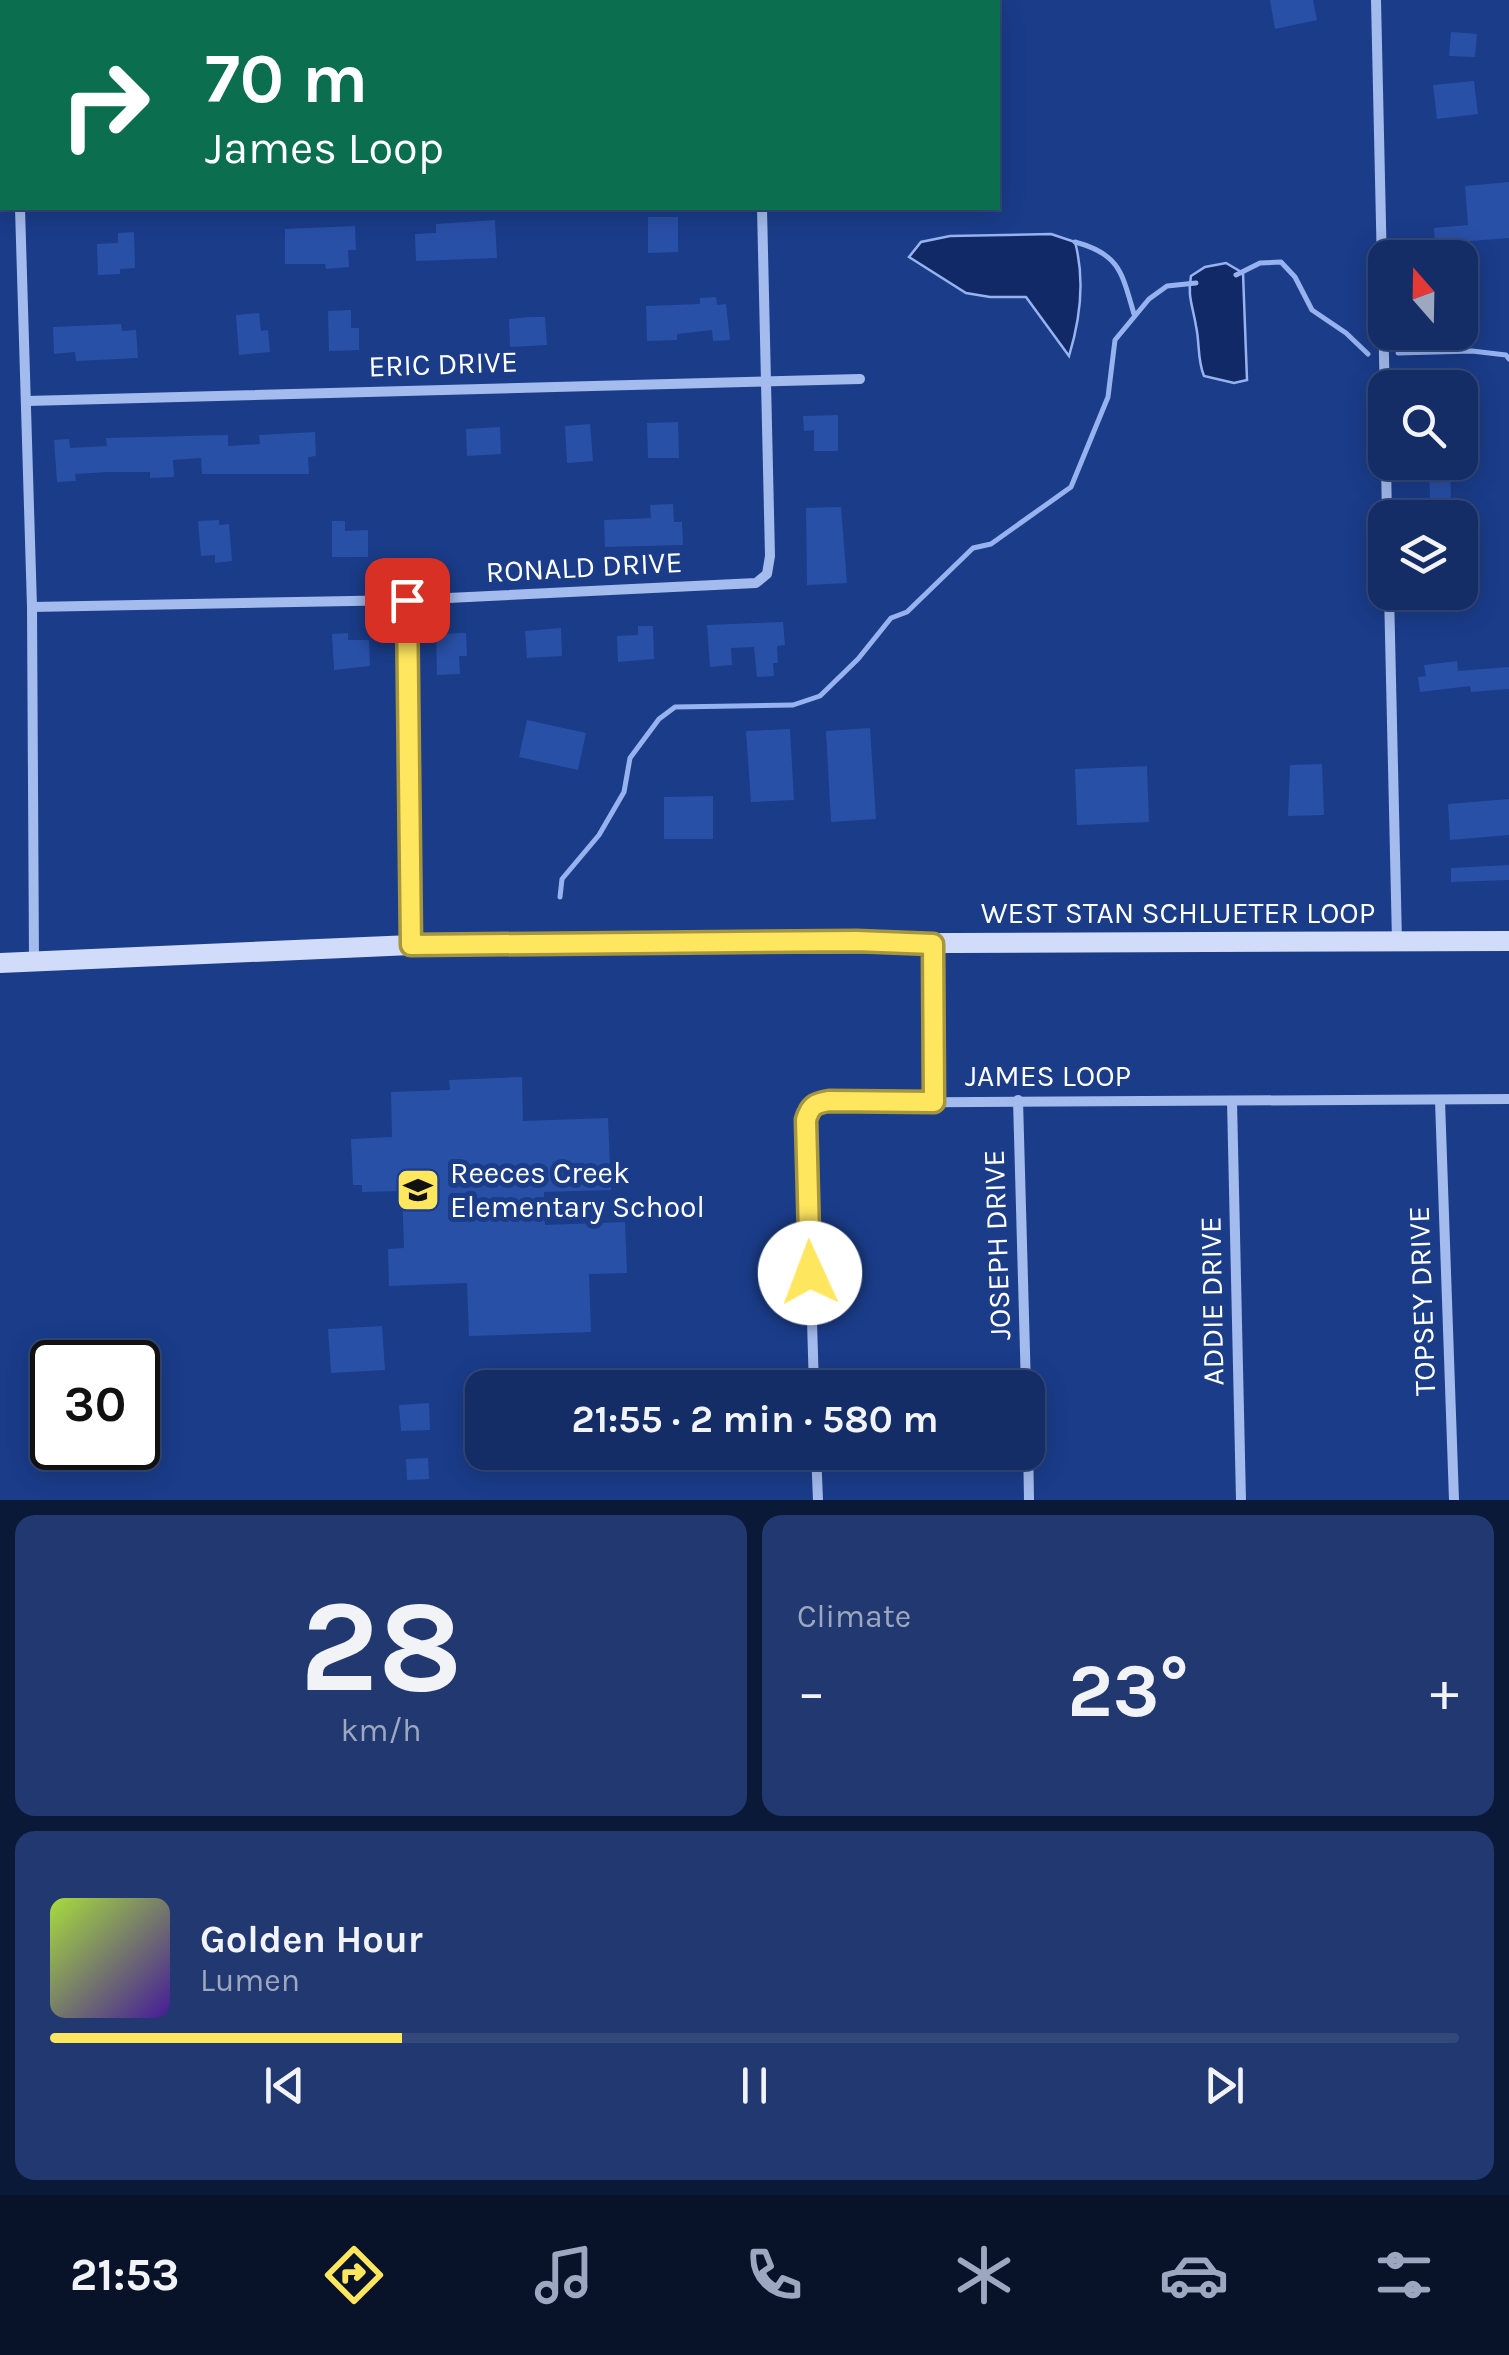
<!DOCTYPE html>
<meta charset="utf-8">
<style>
:root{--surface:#142d67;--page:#213970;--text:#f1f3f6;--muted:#9da8c0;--line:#33497b;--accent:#ffe65f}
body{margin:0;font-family:Karla,sans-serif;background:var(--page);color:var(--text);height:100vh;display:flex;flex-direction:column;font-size:38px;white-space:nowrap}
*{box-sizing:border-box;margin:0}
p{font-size:32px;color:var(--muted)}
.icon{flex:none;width:55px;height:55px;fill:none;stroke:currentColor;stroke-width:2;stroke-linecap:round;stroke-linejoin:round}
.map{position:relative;height:1500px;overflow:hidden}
.sheet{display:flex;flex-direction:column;gap:15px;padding:15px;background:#0b1939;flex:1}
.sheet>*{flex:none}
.banner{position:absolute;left:0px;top:0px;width:1000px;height:210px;box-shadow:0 5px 25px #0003,0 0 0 2px var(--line);background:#0b6e4f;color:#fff;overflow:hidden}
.needle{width:65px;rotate:340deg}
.buttons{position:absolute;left:1368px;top:240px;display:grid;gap:20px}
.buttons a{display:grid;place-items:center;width:110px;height:110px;border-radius:20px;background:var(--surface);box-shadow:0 5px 25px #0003,0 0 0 2px var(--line);font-size:50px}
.speed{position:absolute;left:30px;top:1340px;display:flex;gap:20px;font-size:50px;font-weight:700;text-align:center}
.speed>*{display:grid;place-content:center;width:130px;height:130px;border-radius:50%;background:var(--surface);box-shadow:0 5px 25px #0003,0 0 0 2px var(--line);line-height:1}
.speed .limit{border:5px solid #111;border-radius:15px;background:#fff;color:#111}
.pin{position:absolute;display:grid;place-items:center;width:85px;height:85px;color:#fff;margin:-42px;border-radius:20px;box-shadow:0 5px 15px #0006}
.me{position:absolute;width:110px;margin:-55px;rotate:358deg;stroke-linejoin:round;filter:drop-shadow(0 0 8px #0008)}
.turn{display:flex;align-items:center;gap:35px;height:210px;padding:0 40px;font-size:45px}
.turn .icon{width:130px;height:130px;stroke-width:2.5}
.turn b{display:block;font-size:70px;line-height:85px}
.big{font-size:75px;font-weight:700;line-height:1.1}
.sheet .tile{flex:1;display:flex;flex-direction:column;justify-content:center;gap:15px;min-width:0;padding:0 35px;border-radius:20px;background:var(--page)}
.sheet .dial{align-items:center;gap:0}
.dial b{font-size:130px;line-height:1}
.song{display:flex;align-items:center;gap:30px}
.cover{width:120px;height:120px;border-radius:15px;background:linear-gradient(135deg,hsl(80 70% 55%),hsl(260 70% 35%))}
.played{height:10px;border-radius:5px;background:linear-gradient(90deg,var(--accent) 25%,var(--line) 25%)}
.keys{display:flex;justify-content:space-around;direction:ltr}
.heat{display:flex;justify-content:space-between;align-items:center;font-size:55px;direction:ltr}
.sheet .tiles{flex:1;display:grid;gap:15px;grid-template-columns:1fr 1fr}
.tile:last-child{grid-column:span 2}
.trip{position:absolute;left:465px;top:1370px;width:580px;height:100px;border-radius:20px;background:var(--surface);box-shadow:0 5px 25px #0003,0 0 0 2px var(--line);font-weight:700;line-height:100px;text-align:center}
.tabs{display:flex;height:160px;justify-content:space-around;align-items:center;background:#081229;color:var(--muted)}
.tabs .icon{width:70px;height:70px}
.tabs .current{color:var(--accent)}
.tabs b{font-size:45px;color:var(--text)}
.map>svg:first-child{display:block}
.water{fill:#112a67;stroke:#96b3ef;stroke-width:2.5}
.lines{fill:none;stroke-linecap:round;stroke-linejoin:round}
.stream{stroke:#96b3ef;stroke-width:5}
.building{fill:#2950a7}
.minor{stroke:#a3bbed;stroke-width:10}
.secondary{stroke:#d0dcf9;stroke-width:20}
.route-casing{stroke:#a6963e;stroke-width:25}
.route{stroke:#ffe65f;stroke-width:18}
.labels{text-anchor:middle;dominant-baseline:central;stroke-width:10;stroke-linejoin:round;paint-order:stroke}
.street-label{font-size:30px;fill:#fff;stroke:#1a3c89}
.poi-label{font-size:30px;fill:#fff;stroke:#1a3c89;text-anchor:start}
</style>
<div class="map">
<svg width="1509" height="1500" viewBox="0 0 1509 1500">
<rect width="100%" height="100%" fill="#1a3c89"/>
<g class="water">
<path d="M1051,234L1075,242C1085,279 1080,320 1069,356L1026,297H990L966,293L909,257L921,242L950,236Z"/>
<path d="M1226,263L1243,273L1247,380L1234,383L1204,376C1197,359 1200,344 1196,326C1193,307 1187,295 1191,276L1205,267Z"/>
</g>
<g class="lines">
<g class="stream">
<path d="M1075,242C1120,254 1122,273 1134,314"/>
<path d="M1236,275L1260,263L1281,262L1295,277L1312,310L1346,333L1368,354"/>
<path d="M1398,353L1472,351L1506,355L1509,359"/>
<path d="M560,897L562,879L599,835L624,792L630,758L659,719L675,707L793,705L820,696L858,659L891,618L907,612L973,548L991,544L1071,487L1108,397L1115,340L1149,299L1167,286L1196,283"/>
</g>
</g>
<g class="building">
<path d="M1270,0H1313L1317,20L1275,29Z"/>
<path d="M1451,32L1477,34L1475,57L1449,56Z"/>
<path d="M1474,81L1478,114L1437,119L1433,85Z"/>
<path d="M1509,182V238L1469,241L1473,295L1460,296V258H1436L1434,228L1468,225L1465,186Z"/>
<path d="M648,217H678V252L648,253Z"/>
<path d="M495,220L497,258L416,261L415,234L436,233V224Z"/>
<path d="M355,226L356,250H348L349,267L326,269L325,264H285V229Z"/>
<path d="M134,232L135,268L120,269V274L98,275L97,244L118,243V233Z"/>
<path d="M716,297L717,305L726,304L730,340L713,341L712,330L677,334V340L647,341L646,306L700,304V298Z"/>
<path d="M351,310V328H359V350L329,351L328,311Z"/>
<path d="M259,313L261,331L268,330L270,352L239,355L236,315Z"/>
<path d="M530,317H545L547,345L510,347L509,319Z"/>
<path d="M121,324L122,331L136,330L138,358L76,361L75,352L54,354L53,327Z"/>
<path d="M838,415V451H814V430L804,431L803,416Z"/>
<path d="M678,422L679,458H648L647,423Z"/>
<path d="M590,424L593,461L567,463L565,426Z"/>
<path d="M500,427L501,454L467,456L466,429Z"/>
<path d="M315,432L316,456L308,457L309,474H202L201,458L173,460L174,477L150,478V472H108L75,474L76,481L57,482L54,440L69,439L70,448L107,446L106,438L228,435V446L260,444L259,435Z"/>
<path d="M1429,465H1450L1451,499L1430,500Z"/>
<path d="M673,504L674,522H682L683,545L605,547L604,520L651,518L650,505Z"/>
<path d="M841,507L847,583L807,585L806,508Z"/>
<path d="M219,520V525L229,524L232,561L215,563V555L201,556L198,521Z"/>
<path d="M332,521H345V531L368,530V557H332Z"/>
<path d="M783,622L785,645L777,646L778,663H773L774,676L757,677L754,647L731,648L732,665L710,667L707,625Z"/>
<path d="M638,626H653L654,659L618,662L617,636L638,635Z"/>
<path d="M561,628L562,656L527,658L525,631Z"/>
<path d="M348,633V640H369L370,666L334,670L332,634Z"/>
<path d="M466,633L467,656H459L460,674L437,675L436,634Z"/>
<path d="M1457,661L1458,671L1509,667V689L1471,692L1470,686L1420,692L1418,677L1426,676L1424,665Z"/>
<path d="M527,720L586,733L578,770L519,757Z"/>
<path d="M870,728L876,819L831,822L826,731Z"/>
<path d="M790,729L794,800L751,802L746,731Z"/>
<path d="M1322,764L1324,815L1288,816L1290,765Z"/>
<path d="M1147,766L1149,822L1077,825L1075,769Z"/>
<path d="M713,796V839H664V797Z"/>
<path d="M1509,799V835L1450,840L1448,804Z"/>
<path d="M1509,865V880L1451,882V868Z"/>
<path d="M522,1077L523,1121L608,1118L611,1190L544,1192L545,1225L625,1222L627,1273L589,1274L591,1332L469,1336L467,1283L389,1286L388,1249L404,1248L402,1191L362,1192V1185H353L351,1139L392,1137L391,1092L450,1090L449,1080Z"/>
<path d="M382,1326L385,1370L331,1373L328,1329Z"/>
<path d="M429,1403L430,1430L401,1431L399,1405Z"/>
<path d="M428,1458L429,1479L407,1480L406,1459Z"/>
</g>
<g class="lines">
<g class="minor">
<path d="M756,0V2"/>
<path d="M1376,0L1385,402"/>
<path d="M16,2L18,0"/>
<path d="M20,208L32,607L34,960"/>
<path d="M27,401L860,379"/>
<path d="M1386,462L1387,518"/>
<path d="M1389,592L1397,941"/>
<path d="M407,600L411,945"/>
<path d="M32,607L407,600L756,583L767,574L770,556L762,208"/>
<path d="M933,944V1102"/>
<path d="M1018,1100L1026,1388"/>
<path d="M1232,1101L1241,1500"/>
<path d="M1440,1101L1454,1500"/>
<path d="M814,1388L806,1120L815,1103L1509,1099"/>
<path d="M1028,1441L1029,1500"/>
<path d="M816,1452L818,1500"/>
</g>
<path class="secondary" d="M0,963L411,945L1509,941"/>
</g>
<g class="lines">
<defs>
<path id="route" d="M407,600L411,945L856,941L933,944L934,1102L829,1101C815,1103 810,1106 806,1120L810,1273"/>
</defs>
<use href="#route" class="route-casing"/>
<use href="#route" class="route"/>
</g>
<defs>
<symbol id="school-square" viewBox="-11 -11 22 22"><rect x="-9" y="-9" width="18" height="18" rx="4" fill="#ffe65f" stroke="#1a3c89"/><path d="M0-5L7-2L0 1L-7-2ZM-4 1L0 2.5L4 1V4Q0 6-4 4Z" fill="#111"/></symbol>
</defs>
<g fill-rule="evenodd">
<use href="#school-square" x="393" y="1165" width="50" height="50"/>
</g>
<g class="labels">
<g class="street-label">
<text transform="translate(443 364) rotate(-2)">ERIC DRIVE</text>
<text transform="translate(584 567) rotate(-3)">RONALD DRIVE</text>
<text x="1178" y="913">WEST STAN SCHLUETER LOOP</text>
<text x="1048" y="1076">JAMES LOOP</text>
<text transform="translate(997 1245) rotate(-92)">JOSEPH DRIVE</text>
<text transform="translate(1212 1301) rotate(-91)">ADDIE DRIVE</text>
<text transform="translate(1422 1301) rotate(-92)">TOPSEY DRIVE</text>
</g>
<g class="poi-label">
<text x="450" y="1173">Reeces Creek<tspan x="450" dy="34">Elementary School</tspan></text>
</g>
</g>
</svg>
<div class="buttons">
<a><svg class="needle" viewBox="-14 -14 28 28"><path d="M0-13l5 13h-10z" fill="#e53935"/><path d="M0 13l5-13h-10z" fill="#9da8c0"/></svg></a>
<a><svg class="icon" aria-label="search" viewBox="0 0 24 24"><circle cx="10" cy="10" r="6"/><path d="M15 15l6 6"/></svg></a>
<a><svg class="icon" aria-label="layers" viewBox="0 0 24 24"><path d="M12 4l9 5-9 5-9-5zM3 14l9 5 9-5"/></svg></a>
</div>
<div class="speed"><div class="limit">30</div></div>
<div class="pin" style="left:407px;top:600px;background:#d93025"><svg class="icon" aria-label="arrive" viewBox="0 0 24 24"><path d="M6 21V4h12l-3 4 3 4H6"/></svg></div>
<svg class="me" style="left:810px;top:1273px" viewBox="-20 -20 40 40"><circle r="19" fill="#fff"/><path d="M0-13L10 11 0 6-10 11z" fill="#ffe65f"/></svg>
<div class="trip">21:55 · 2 min · 580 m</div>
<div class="banner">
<div class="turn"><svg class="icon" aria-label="right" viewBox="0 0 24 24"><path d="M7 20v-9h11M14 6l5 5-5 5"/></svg><div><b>70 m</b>James Loop</div></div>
</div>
</div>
<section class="sheet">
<div class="tiles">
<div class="tile dial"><b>28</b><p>km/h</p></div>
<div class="tile"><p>Climate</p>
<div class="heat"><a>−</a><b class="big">23°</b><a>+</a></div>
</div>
<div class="tile">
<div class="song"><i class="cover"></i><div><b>Golden Hour</b><p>Lumen</p></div></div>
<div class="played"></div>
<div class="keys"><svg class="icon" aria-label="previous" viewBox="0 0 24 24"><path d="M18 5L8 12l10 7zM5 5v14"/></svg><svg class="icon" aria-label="pause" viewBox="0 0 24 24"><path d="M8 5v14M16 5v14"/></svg><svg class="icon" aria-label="next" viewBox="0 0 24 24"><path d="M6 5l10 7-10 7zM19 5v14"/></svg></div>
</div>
</div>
</section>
<nav class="tabs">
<b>21:53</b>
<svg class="icon current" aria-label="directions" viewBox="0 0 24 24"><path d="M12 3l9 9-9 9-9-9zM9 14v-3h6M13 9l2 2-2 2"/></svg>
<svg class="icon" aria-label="music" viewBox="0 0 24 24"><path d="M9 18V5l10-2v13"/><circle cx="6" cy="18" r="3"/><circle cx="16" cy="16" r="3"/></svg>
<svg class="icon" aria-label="phone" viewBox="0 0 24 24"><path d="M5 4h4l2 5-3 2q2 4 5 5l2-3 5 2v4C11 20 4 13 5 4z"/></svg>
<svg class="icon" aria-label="climate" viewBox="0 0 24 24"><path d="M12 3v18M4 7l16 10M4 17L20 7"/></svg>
<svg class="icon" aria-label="car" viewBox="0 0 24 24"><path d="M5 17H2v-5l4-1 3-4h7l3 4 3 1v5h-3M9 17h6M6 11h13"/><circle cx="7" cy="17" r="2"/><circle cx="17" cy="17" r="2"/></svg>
<svg class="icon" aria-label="filters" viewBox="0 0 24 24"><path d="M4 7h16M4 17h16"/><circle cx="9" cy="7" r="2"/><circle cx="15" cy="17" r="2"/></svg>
</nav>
